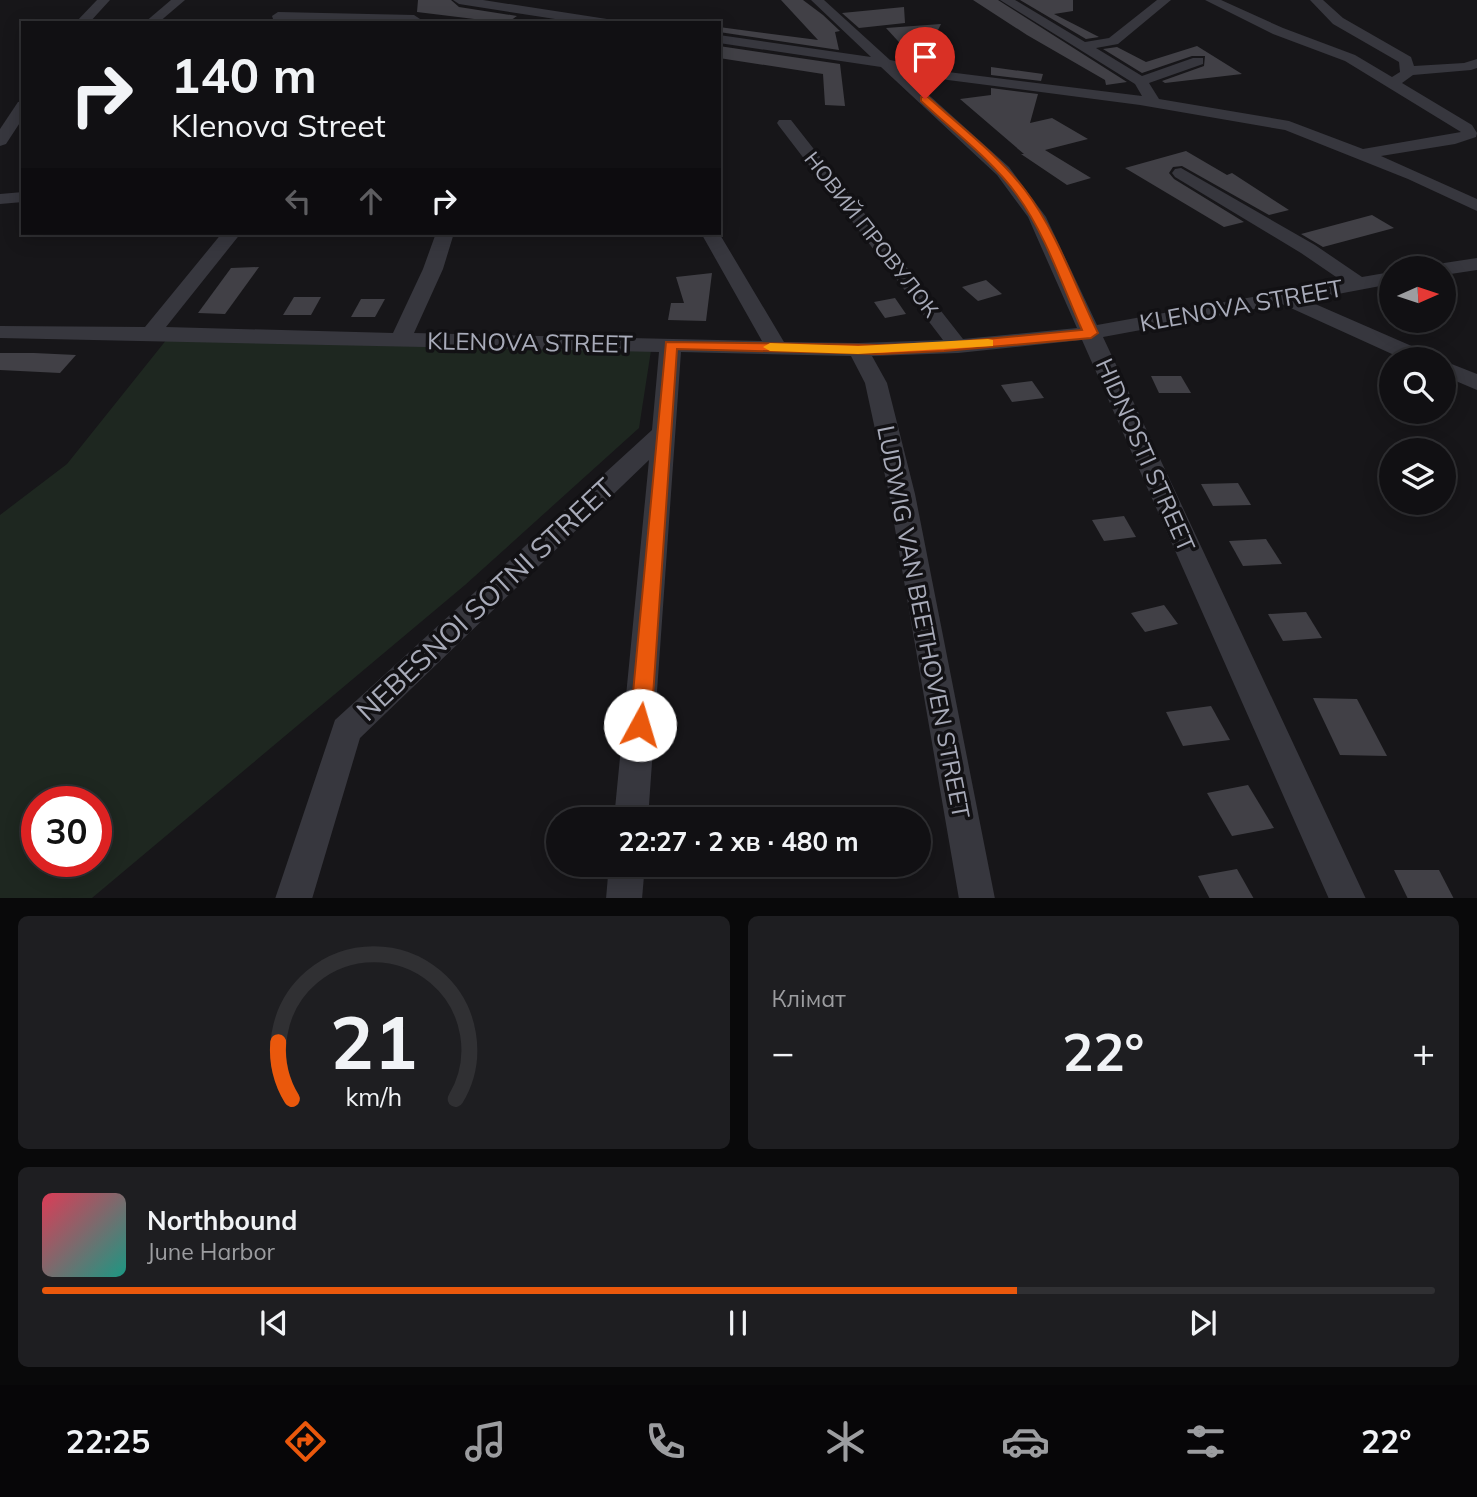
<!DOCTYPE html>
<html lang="uk">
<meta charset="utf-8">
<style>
:root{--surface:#111013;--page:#1e1e21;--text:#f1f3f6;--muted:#9c9da0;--line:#303033;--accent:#ea580c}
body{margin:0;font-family:Mulish,sans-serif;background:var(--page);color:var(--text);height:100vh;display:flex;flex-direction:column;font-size:26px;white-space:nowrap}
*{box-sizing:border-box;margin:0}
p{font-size:23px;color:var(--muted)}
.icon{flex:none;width:38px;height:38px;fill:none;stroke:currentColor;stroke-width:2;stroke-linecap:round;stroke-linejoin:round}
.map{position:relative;height:898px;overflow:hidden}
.sheet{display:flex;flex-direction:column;gap:18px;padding:18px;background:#09090a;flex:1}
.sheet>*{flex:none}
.top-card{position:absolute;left:21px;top:21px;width:700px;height:214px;border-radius:0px;box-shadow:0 4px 18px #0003,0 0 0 2px var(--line);background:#111013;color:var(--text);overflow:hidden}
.needle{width:46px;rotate:87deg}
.controls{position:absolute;left:1379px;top:256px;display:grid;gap:14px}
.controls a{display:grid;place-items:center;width:77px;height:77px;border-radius:50%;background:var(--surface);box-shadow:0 4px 18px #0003,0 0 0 2px var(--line);font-size:35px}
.speed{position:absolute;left:21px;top:786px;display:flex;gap:14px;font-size:35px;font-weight:700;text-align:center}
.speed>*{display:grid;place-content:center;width:91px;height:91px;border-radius:50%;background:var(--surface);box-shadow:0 4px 18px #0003,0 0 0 2px var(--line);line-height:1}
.speed .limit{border:10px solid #d22;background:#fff;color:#111}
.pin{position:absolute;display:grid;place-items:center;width:60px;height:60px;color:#fff;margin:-72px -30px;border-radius:50% 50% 50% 0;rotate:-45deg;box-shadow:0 0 7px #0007}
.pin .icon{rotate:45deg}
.me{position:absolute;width:77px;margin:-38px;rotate:6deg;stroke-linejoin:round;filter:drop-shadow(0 0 5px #0008)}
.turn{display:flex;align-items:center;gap:24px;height:147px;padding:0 35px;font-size:32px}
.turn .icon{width:91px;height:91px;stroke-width:2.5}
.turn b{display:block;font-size:49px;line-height:60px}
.lanes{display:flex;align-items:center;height:66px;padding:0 35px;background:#0003;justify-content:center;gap:35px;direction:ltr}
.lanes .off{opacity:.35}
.big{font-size:52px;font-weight:700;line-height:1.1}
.sheet .widget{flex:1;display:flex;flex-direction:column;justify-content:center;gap:10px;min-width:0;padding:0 24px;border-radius:10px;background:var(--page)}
.sheet .dial{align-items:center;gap:0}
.dial svg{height:182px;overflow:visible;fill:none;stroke:var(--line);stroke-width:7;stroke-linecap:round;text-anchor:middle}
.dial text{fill:var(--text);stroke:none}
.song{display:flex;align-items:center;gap:21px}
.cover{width:84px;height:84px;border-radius:10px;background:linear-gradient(135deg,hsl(350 70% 55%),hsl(170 70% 35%))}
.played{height:7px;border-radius:4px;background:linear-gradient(90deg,var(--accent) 70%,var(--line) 70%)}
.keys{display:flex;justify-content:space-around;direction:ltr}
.heat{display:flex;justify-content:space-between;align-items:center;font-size:38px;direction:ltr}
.sheet .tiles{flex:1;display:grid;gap:18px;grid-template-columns:1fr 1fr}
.widget:last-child{grid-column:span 2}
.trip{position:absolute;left:546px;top:807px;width:385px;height:70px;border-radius:35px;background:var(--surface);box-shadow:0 4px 18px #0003,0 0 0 2px var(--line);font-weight:700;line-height:70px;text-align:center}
.tabs{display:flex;height:112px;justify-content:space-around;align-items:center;background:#070608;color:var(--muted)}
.tabs .icon{width:49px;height:49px}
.tabs .selected{color:var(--accent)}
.tabs b{font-size:32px;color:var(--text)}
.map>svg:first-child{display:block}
.green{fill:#1e2720;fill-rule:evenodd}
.building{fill:#414046}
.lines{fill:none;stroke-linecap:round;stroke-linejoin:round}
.minor{fill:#37373e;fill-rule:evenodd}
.route{fill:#ea580c;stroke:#983908;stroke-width:2}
.slow{fill:#f59e0b}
.labels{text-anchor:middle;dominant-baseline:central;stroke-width:7;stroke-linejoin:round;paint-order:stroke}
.far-street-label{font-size:21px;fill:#a8abb9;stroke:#121114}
.street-label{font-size:24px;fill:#a8abb9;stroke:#121114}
.near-street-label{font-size:28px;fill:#a8abb9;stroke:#121114}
</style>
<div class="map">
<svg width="1477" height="899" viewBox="0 0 1477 899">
<rect width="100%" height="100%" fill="#171619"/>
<path class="green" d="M171,334L652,344L639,428L465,585L92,898L0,899V515L67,464ZM37,802H96V861H37Z"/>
<g class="building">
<path d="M418,0H451L459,7L517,16L507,23L417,12Z"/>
<path d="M781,0H803L823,15L840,31L835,32L839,50L719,32V27L818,40Z"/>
<path d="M973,0H998L1127,82L1106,85L1105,80L1027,35Z"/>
<path d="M1020,0H1073V11L1054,14L1099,37L1086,39Z"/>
<path d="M904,7L905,23L859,28L842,13Z"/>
<path d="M941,24L927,52L909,53L886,28Z"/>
<path d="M719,46L840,64L845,106L825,105L823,74L719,58Z"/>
<path d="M1197,46L1242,74L1165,83L1162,81L1204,66L1205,56H1192L1142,73L1103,49L1117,47L1146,62Z"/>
<path d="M991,67L1043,74L1041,81L991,75Z"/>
<path d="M991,88L1038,94L1030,123L1052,118L1088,139L1045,150L1091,178L1067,185L1021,154H1024L960,99L991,95Z"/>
<path d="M1186,151L1227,175L1232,173L1289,210L1269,215L1182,166L1173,167L1169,173L1174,179L1244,222L1224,227L1125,168Z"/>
<path d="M1372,215L1394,228L1323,247L1301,234Z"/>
<path d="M259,267L225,314L198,313L231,268Z"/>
<path d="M712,273L706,321L668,320L671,303H684L676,277Z"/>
<path d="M986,280L1002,294L978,301L962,287Z"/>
<path d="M294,297H321L311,315H283Z"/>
<path d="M895,298L906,314L885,318L874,302Z"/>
<path d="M361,299H385L375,317H351Z"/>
<path d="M0,353H34L76,355L60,373L0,370Z"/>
<path d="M1151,376H1181L1191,393H1159Z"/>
<path d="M1032,381L1044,398L1012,402L1001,385Z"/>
<path d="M1238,483L1251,505L1213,506L1201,484Z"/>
<path d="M1124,516L1136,537L1104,541L1092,520Z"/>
<path d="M1266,539L1282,564L1243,566L1229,541Z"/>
<path d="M1164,605L1178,624L1145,632L1131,613Z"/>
<path d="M1306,612L1322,638L1283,641L1268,614Z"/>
<path d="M1313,698L1357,699L1387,756L1340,755Z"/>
<path d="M1211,706L1230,740L1183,746L1166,712Z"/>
<path d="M1248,785L1274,828L1232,836L1207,793Z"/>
<path d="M1237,869L1254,899H1210L1198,876Z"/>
<path d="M1394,870H1439L1454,899H1408Z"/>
</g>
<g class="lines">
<g class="minor">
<path d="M97,0H110L89,23H75Z"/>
<path d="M171,0H185L158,23H144Z"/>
<path d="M453,0H483L607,19L613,23H581L459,4Z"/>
<path d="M811,0H824L890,60L948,72L1142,96L1135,84L1000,0H1015L1085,42L1109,38L1157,0H1171L1118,44L1096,48L1142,76L1193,58H1203V64L1149,83L1159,99L1289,121L1363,149L1461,132L1345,61L1273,34L1205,0H1221L1283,28L1355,55L1392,77L1400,72L1399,62L1333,24L1310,0H1323L1343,18L1411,57L1414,66L1464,63L1477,59V68L1471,70L1413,75L1402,83L1472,125L1477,133L1476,137L1455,144L1381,156L1477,199V211L1408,179L1285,130L1140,105L948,80L902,71L1009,167L1046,217L1097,325L1342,281L1301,253L1175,177L1172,173L1175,169L1181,168L1315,245L1362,277L1391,272V284L1306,300L1430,354L1433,359H1403L1282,304L1103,337L1366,899H1329L1082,340L958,353L872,356L887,383L915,494L995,899H959L889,494L865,383L851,356L681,352L648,819H614L649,460L360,738L312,899H275L335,720L652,430L659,352L0,338V326L145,327L222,233H241L166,327L393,333L423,269L436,233H454L443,269L414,333L762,341L701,233H719L784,342L858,343L943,340L779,126L777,123L779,120H791L963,339L1077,328L1028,217L997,175L881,67L719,43V35L871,57Z"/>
<path d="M278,12L414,15L420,19L410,23L273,19L272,16Z"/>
<path d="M23,101V118L6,144L0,146V129L18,102Z"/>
<path d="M23,192V202L0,204V194Z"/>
<path d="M1477,258V270L1444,275V268H1435L1444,263Z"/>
<path d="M1444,361L1477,374V390L1444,376Z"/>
<path d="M609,864H645L642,899H606Z"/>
</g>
</g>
<path class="route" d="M921,97H928C961,127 998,155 1025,190C1057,232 1075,286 1098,333L1091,338L944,351L880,354L677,349L651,725L647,731L640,734L633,731L630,725L666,342L880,345L944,343L1082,330C1062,285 1046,235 1017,195C991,159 953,131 921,101Z"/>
<path class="slow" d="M988,339L993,340V346L858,354L770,351L763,347L770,343L858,346Z"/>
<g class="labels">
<g class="far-street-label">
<text transform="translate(872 234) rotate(52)">НОВИЙ ПРОВУЛОК</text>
</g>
<g class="street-label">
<text transform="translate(1241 305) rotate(-10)">KLENOVA STREET</text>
<text transform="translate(530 342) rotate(1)">KLENOVA STREET</text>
<text transform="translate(1146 455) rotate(66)">HIDNOSTI STREET</text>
<text transform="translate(924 622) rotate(79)">LUDWIG VAN BEETHOVEN STREET</text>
</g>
<g class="near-street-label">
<text transform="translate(485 599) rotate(-43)">NEBESNOI SOTNI STREET</text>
</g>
</g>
</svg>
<div class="controls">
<a><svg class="needle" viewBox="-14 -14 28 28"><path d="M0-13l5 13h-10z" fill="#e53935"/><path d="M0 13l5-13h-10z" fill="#9c9da0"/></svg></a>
<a><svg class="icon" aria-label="search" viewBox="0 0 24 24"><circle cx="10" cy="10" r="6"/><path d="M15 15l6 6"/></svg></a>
<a><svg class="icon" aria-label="layers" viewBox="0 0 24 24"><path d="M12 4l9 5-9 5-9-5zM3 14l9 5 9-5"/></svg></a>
</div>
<div class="speed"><div class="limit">30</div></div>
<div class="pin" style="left:925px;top:99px;background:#d93025"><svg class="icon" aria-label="arrive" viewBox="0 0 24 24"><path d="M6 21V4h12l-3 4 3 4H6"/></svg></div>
<svg class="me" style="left:640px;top:725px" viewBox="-20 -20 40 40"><circle r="19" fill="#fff"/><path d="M0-13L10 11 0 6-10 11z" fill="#ea580c"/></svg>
<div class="trip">22:27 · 2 хв · 480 m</div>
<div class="top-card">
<div class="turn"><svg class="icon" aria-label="right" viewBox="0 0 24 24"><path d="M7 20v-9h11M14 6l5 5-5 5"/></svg><div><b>140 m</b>Klenova Street</div></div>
<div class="lanes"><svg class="icon off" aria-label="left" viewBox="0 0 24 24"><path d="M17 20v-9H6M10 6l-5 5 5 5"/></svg><svg class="icon off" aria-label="ahead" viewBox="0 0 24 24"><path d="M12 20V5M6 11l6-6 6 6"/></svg><svg class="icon" aria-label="right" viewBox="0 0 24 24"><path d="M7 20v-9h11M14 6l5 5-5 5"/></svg></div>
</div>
</div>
<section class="sheet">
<div class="tiles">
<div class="widget dial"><svg viewBox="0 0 100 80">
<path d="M14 69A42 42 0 1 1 86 69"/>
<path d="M14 69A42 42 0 0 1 8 44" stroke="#ea580c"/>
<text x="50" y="56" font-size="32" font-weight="700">21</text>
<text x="50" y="72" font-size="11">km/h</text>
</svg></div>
<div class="widget"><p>Клімат</p>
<div class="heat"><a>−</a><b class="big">22°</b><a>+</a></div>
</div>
<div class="widget">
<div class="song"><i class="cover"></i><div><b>Northbound</b><p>June Harbor</p></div></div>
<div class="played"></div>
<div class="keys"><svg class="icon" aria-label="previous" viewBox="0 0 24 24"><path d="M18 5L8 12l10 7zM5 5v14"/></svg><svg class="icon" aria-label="pause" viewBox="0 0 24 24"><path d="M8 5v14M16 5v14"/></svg><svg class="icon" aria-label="next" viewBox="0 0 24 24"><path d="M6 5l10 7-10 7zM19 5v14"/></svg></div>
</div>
</div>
</section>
<nav class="tabs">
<b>22:25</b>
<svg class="icon selected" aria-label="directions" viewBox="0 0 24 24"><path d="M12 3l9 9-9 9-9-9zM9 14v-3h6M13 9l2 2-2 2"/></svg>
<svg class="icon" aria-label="music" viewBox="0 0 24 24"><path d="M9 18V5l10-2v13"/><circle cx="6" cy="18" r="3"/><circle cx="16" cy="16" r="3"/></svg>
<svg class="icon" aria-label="phone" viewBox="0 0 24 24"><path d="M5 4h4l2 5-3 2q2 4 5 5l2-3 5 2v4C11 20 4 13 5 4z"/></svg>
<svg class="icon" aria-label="climate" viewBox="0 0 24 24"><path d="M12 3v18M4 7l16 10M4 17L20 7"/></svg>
<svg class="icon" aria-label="car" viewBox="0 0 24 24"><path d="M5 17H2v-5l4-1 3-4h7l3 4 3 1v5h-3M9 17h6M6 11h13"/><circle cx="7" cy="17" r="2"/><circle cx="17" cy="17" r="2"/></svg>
<svg class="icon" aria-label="filters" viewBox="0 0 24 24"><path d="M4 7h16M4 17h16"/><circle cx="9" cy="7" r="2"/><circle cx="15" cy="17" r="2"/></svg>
<b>22°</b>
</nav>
